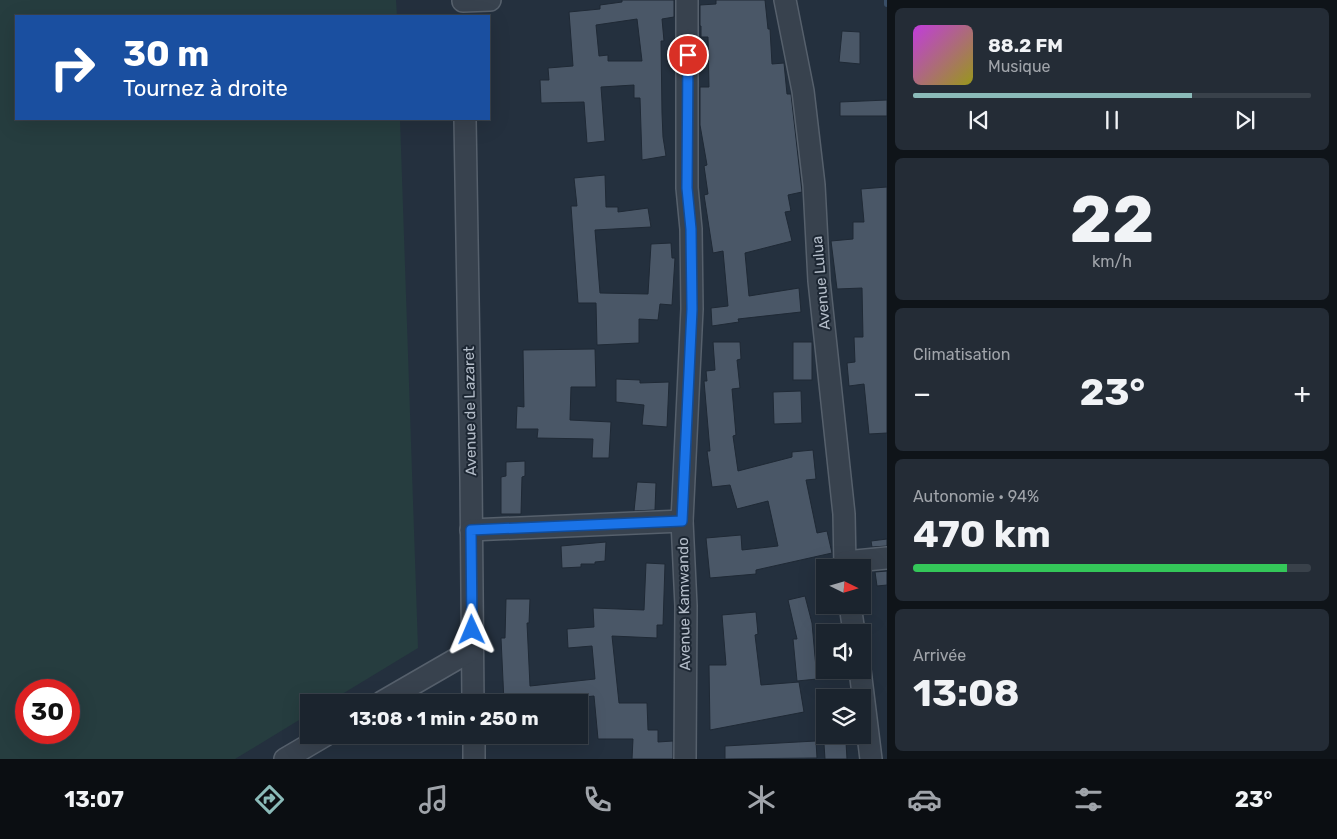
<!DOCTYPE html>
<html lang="fr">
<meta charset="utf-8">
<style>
:root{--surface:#1b242e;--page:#242c36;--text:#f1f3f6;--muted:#a0a4aa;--line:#39414a;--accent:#8bbbb9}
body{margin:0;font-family:Rubik,sans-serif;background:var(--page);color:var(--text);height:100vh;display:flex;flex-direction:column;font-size:19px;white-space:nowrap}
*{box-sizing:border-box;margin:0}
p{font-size:16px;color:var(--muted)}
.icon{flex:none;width:28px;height:28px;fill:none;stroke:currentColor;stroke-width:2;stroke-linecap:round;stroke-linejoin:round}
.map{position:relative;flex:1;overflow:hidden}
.drawer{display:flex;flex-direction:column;gap:8px;padding:8px;background:#0f1419;width:450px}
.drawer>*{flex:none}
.top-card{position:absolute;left:15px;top:15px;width:475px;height:105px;border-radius:0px;box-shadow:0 5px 20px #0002,0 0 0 1px var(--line);background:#1a4fa0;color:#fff;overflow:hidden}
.needle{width:32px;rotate:95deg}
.controls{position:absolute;left:816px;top:559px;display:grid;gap:10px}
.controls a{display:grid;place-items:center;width:55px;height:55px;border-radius:0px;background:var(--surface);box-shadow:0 5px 20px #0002,0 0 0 1px var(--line);font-size:25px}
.speed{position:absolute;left:15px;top:679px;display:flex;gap:10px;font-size:25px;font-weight:700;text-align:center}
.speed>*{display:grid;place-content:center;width:65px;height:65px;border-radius:50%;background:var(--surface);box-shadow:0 5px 20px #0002,0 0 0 1px var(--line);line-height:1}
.speed .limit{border:8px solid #d22;background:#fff;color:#111}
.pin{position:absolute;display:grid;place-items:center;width:42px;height:42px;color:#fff;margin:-21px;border:2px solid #fff;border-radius:50%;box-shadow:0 1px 5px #0007}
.me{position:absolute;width:55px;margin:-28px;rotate:359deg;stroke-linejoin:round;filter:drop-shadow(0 0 4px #0008)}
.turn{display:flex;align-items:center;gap:18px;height:105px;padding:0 25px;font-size:22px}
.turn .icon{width:65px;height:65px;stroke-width:2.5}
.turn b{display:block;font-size:35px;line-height:42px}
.big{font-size:38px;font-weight:700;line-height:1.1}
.drawer .card{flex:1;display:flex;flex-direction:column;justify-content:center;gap:8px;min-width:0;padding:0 18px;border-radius:8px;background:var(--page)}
.drawer .dial{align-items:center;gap:0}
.dial b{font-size:65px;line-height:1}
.song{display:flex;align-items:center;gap:15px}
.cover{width:60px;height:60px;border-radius:8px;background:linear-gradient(135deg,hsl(290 70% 55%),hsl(60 70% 35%))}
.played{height:5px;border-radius:2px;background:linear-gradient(90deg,var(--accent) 70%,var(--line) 70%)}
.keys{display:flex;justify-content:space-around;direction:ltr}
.heat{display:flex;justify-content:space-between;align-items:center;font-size:28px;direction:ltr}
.charge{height:8px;border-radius:4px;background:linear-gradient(90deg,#34c759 94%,var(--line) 0)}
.trip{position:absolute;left:300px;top:694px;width:288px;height:50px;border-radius:0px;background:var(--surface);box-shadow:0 5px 20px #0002,0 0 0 1px var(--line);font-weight:700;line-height:50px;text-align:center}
.menu{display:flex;height:80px;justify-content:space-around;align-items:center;background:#0b0e12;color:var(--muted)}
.menu .icon{width:35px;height:35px}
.menu .current{color:var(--accent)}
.menu b{font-size:22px;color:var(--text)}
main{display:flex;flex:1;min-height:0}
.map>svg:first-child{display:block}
.green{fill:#263d3f;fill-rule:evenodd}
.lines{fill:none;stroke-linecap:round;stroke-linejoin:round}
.stream{stroke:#394e67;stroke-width:6}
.building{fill:#4a5767;stroke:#1f2935;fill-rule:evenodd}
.street-casing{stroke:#56606c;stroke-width:24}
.street{stroke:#38424e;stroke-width:21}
.route-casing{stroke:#114b97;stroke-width:12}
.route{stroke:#1a73e8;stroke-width:9}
.labels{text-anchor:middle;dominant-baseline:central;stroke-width:4;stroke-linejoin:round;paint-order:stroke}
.street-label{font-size:15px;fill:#b4bdc9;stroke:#1d2733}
</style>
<main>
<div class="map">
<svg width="887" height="759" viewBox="0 0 887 759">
<rect width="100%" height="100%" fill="#24303e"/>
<path class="green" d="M0,0H396L397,16H16V119H400L418,648L329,702H309V714L235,759H0ZM26,690H69V732H26Z"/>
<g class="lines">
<path class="stream" d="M887,0V4"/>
</g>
<g class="building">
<path d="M622,0H674V17L662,19L664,41H661L662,113L663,137L666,156L642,160L640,98H634V85L601,87L605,141L587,143L584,102L541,103L540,80H549L548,68L573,66L569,12L600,9V5L622,2ZM637,19L642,61H608V55L599,56L596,25Z"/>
<path d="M716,0H765L768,29H770L772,64L784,63L787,94H791L802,192L788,195L791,211L785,212L792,241L745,253L749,296L799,288L801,312L738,319L739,322L712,326L711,308L728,306L723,251L713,253L704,195L708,194L704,166L707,165L700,125V87H709L708,37H701V26H700V5L716,4Z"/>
<path d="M842,31L860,32V64L839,62Z"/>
<path d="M887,100V116H840V102Z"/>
<path d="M605,175L606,207H618V212L648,208L651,227L595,230L600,293L648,294L651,244L671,243L672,258H675L672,305L660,304L658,320L639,319V343L597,345L596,303H578L571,206H577L574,178Z"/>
<path d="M887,187V433L869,434L864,384L849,386L847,363L855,362L854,337H863L862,288L837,289L831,241L853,239V222H864L861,189Z"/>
<path d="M713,342H740L741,359L737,360L740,388L732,389L736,435L733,436L738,471L792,457V452L813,450L816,479L806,480L817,533L827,531L832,553L756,570V574L710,578L706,538L741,535L742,550L778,546L768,501L737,509L730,485L712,487L707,451H710L704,381H707L706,371L715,370Z"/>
<rect x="793" y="342" width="19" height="38"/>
<path d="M595,349L596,387H571L570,420L611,422L609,458H592L593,439L537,438L538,429H516L517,406L524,407L523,350Z"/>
<path d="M616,379L640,380V383L669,382L667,427L642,425L644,405L616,402Z"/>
<path d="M801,391L802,423L774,424L773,392Z"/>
<path d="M525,461V476L522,477L521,514H501V477L506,476V462Z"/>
<path d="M637,482L656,483L655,510L634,511Z"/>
<path d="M887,539V546L872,547L871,541Z"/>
<path d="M606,542L605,561L595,562V564H581V567L562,568L561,546Z"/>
<path d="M646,563L665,564L663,625H657V638L612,636L619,703H647L648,730H658V742L673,741V759H632L633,739H598L594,696L533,702H504L501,638H505L506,599H530L529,623H527L530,686L595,679L592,646L568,648L567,629L594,627L593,608L644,610Z"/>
<path d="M887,571V585L877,586L875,572Z"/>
<path d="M805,596L812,623L817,679L797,681L793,639H797L788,600Z"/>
<path d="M756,612L758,634L755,635L761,685L799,682L804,712L710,730L709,665H726L722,615Z"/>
<path d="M816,741L817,758L725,759V746Z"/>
<path d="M846,742L847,759H825L824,744Z"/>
</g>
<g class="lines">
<defs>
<g id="street">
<path d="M785,0L803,91L814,185L819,281L844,514L845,568"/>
<path d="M463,1L490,0"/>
<path d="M465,119L471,478L473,702"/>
<path d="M471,530L682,521"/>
<path d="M845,562L887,558"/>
<path d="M850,605L854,632"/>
<path d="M860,670L871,759"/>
<path d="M382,702L472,650"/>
<path d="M474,735V759"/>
<path d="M285,759L326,735"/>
<path d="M685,759L686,606L682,521L692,309L691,229L687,188V0"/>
</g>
</defs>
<use href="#street" class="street-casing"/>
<use href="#street" class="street"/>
</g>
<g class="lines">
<defs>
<path id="route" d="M472,630L471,530L682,521L692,309L691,229L687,188L688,55"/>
</defs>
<use href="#route" class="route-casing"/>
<use href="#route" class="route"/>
</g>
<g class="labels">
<g class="street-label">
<text transform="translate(821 283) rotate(-95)">Avenue Lulua</text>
<text transform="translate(470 411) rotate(-91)">Avenue de Lazaret</text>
<text transform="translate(684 604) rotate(-91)">Avenue Kamwando</text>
</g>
</g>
</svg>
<div class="controls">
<a><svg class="needle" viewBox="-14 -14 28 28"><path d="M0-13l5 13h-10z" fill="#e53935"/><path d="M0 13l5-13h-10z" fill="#a0a4aa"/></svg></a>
<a><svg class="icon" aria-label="sound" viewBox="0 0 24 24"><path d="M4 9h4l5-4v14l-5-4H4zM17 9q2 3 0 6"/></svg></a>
<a><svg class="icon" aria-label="layers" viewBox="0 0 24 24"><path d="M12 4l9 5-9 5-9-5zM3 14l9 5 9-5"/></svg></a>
</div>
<div class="speed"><div class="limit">30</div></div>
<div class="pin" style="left:688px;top:55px;background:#d93025"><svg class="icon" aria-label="arrive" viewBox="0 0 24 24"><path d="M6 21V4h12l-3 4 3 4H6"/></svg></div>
<svg class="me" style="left:472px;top:630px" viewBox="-20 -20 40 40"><path d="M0-17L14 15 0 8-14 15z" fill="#1a73e8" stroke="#fff" stroke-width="4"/></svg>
<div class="trip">13:08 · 1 min · 250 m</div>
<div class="top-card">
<div class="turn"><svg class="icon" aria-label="right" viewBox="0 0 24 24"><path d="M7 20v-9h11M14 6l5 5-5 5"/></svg><div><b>30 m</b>Tournez à droite</div></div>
</div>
</div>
<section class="drawer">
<div class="card">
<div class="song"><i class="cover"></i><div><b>88.2 FM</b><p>Musique</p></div></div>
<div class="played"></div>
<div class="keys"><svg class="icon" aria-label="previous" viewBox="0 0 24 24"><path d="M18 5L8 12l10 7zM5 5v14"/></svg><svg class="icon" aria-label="pause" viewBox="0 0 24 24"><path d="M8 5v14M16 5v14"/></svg><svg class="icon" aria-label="next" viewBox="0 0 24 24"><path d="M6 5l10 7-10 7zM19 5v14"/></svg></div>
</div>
<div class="card dial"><b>22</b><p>km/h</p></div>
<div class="card"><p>Climatisation</p>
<div class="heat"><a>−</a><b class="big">23°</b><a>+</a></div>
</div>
<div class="card"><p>Autonomie · 94%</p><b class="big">470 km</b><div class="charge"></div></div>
<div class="card"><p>Arrivée</p><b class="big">13:08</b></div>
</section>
</main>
<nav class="menu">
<b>13:07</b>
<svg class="icon current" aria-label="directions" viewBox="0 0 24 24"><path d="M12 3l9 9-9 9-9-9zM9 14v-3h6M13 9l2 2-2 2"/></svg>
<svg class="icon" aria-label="music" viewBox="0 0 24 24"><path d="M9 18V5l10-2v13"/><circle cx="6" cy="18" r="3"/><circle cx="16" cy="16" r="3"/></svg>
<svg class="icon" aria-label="phone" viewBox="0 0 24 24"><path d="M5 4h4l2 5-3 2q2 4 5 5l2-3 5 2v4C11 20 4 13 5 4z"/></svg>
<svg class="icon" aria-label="climate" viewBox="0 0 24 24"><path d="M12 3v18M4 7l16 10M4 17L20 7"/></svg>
<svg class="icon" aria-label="car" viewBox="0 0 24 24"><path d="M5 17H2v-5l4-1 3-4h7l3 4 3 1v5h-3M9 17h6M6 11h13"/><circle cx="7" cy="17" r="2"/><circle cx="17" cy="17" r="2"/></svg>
<svg class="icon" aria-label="filters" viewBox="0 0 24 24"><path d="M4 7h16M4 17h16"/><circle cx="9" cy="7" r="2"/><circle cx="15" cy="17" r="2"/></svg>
<b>23°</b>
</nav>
